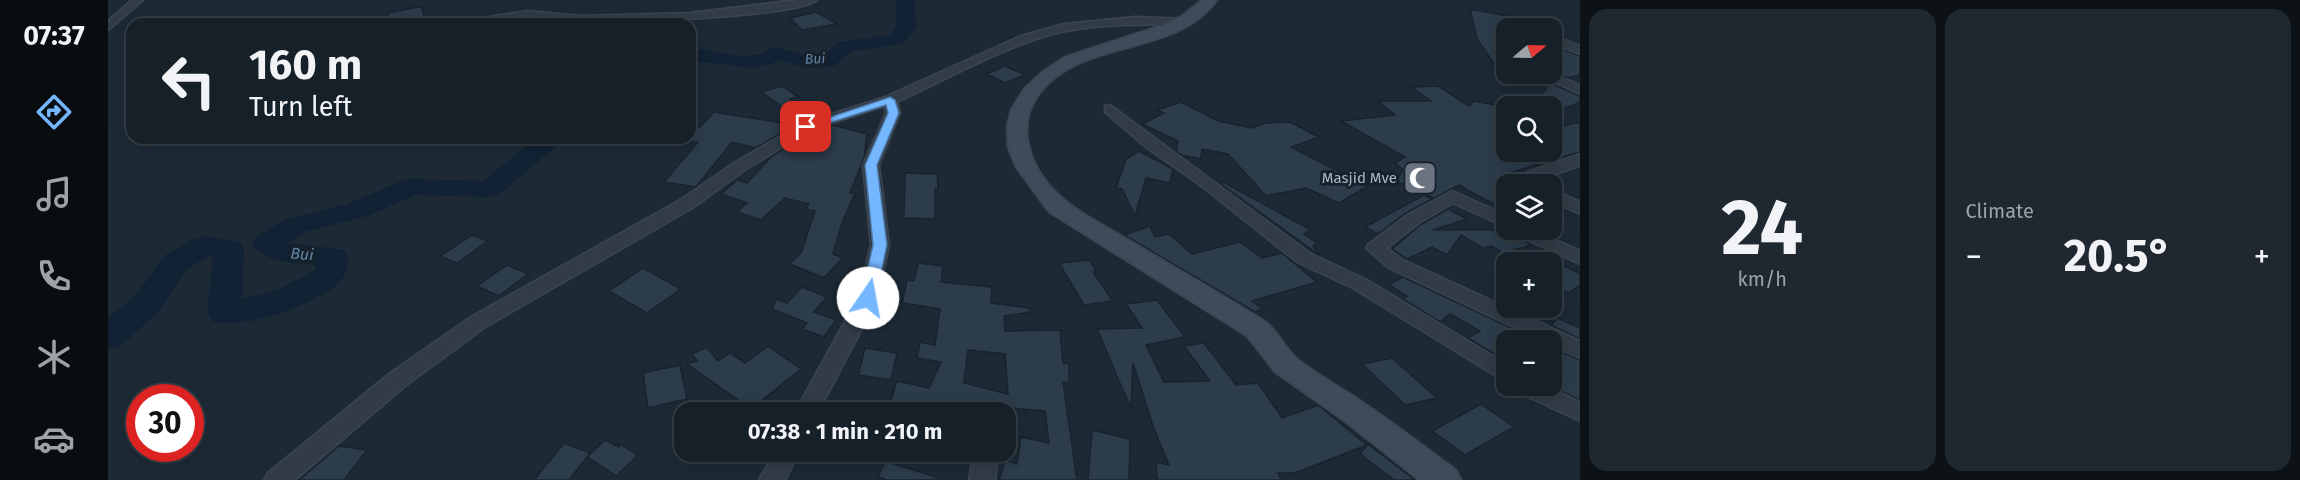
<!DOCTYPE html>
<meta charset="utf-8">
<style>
:root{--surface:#162028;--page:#1f2830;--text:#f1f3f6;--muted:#9ea3a8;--line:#353e45;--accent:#75b7ff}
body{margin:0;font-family:"Fira Sans",sans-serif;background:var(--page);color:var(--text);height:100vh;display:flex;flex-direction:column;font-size:22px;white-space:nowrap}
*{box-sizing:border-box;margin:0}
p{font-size:20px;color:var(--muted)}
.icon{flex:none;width:33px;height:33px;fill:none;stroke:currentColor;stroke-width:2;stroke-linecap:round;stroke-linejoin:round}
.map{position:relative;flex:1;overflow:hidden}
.drawer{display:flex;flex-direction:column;gap:9px;padding:9px;background:#0c1216;width:720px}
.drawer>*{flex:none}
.banner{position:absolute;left:18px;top:18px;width:570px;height:126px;border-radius:18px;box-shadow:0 3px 15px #0003,0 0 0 2px var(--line);background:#162028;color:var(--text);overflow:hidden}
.needle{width:39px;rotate:71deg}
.tools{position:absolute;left:1388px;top:18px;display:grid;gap:12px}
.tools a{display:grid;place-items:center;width:66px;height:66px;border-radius:12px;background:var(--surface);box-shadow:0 3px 15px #0003,0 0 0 2px var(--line);font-size:30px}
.speed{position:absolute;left:18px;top:384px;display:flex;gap:12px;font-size:30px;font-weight:700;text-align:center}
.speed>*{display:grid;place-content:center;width:78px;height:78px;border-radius:50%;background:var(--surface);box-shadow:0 3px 15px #0003,0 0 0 2px var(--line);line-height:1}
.speed .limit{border:9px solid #d22;background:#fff;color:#111}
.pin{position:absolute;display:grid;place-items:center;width:51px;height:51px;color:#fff;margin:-26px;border-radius:12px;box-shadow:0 3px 9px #0006}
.me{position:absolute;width:66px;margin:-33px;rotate:12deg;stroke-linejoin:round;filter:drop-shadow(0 0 4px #0008)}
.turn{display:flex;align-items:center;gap:21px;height:126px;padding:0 24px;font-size:27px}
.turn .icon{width:78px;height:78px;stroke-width:2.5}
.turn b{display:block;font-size:42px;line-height:51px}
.big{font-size:45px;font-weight:700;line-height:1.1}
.drawer .widget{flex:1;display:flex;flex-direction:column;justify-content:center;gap:9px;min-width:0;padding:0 21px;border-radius:18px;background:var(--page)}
.drawer .dial{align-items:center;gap:0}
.dial b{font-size:78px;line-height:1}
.heat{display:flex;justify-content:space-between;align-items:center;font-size:33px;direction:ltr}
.drawer .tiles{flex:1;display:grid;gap:9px;grid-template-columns:repeat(2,1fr)}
.trip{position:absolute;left:566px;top:402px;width:342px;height:60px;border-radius:18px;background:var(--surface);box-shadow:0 3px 15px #0003,0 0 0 2px var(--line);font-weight:700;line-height:60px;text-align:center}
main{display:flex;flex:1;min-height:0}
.menu{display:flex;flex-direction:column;width:108px;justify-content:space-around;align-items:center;background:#090d10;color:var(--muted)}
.menu .icon{width:42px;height:42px}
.menu .active{color:var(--accent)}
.menu b{font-size:27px;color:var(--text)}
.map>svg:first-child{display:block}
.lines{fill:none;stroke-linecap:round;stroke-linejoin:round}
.river{fill:#112234;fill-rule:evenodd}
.building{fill:#2c3c4b;stroke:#18232d;stroke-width:1.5;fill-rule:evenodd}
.minor-casing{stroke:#3a4550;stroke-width:3}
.secondary-casing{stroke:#3a4550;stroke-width:3}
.minor{fill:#313c47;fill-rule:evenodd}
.secondary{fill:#3e4b5a;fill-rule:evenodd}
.route{fill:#75b7ff;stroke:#4c77a6;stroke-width:1.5}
.labels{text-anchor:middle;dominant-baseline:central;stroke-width:6;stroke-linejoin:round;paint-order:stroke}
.far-water-label{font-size:14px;font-style:italic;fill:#6085a7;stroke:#17212b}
.poi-label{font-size:15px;fill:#aab7c5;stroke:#17212b;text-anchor:end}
.water-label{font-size:16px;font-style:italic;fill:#6085a7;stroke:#17212b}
</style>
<main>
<nav class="menu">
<b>07:37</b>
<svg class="icon active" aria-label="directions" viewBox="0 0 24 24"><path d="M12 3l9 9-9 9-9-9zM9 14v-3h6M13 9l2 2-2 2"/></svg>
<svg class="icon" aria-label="music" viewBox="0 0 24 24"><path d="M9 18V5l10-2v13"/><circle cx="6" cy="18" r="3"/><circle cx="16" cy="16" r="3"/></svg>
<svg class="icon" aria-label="phone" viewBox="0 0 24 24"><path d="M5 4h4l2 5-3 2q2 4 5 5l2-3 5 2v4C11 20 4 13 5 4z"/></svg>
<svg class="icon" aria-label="climate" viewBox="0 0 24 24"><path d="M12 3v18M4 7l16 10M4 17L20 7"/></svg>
<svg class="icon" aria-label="car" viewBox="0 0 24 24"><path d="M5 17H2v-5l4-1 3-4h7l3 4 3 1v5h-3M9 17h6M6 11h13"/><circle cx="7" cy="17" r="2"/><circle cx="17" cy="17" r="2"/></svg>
</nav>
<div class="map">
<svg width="1472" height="480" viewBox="0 0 1472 480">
<rect width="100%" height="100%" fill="#1d2a36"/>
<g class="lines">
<g class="river">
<path d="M788,0H806L808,27L795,44L745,51L727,65L720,67L699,68L671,60C642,78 612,57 582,64V52L593,49L633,56L649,55L667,47L702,56L715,55L732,42L782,35L788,26Z"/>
<path d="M415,138H443L449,145L391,195L381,197L308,195L259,216L196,232L180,243L237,250L241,257C239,266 238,276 231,283C206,305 137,330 104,321L99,313L105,256L102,255L78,270L52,311L12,346L0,349V318L28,295L56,256L86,239L97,236L132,242L136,249L134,299L171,289L207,270L208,265C185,263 159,264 144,243L148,237L176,220L239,204L294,181L304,179L375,181L420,145Z"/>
</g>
</g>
<g class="building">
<path d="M310,7L314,8L318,24H282L279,13Z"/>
<path d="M1362,9L1410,18L1392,25L1398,29L1395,32L1398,41V81L1369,39Z"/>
<path d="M708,12L729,24L694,30L682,18Z"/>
<path d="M1451,48L1472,56V75L1460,78L1443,71V66L1453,62L1443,58V54Z"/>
<path d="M897,66L917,75L897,83L878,74Z"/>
<path d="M1426,74L1427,76L1442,83L1429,86L1409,79Z"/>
<path d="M1442,83L1472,96V102L1459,108L1430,100Z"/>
<path d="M674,86L690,97L682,99L710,116L694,121L653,92Z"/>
<path d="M1330,86L1361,106L1366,101L1398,107V152H1443V128L1472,122V152L1398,174V211L1351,185L1326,198L1288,181L1295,170L1287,163L1297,157L1233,121L1287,115L1270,101H1323L1303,87Z"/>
<path d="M1073,102L1110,121L1144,128L1158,123L1182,122L1211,137L1183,147L1260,186L1231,203L1198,188L1158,196L1120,154L1094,149L1093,159L1073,155L1068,151L1070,141L1034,124L1056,113L1049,110Z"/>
<path d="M606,112L687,125L648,148L624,142L588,187L556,182L590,142L582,141V125L592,127Z"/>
<path d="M725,125L759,134L756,158L742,193H747L734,223L725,254L735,258L716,278L682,264L693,253L707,211L698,209L701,204L677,198L653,220L629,212L639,203L613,194L629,180L639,183L664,156L704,132Z"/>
<path d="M1031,151L1065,169L1062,183L1038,178L1027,216L1014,189L1008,188L1018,159Z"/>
<path d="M797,173L829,174L830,189H827V219L796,218Z"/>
<path d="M1115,182L1203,230L1196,234L1209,243L1205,246L1211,255L1114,185Z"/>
<path d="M1316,195L1324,199L1298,213L1270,234L1257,227Z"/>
<path d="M1340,209L1359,219L1325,230H1402L1406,236L1424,245L1395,253L1383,246L1375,248L1353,235L1339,255L1324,247L1299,259L1284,249L1312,225Z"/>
<path d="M1042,226L1047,237L1061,234L1084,254L1132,242L1154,258L1174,253L1209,282L1144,301L1155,309L1147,312L1016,235Z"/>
<path d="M364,235L380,241L349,263L332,256Z"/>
<path d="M1443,259L1472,274V285L1460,293L1443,284Z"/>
<path d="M981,260L989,272H985L1005,301L976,305L951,263Z"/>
<path d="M810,263L835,266L833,282L884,287L883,303L922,308V312L896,316L897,331L952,330L955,363L961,364V383L955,382L969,480H891L897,460L909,464L913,437L941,443L937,411L891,407L889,412H808L781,406L789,381L821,388L833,362L809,358L812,342L827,345L832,309L794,303L799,280L806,281ZM860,350L897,354L900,394L856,383Z"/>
<path d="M399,265L420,274L391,296L369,286Z"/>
<path d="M535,268L573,289L539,313L501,291Z"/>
<path d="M1295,277L1429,340H1398V361L1360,338L1372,331L1342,314L1332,322L1295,299L1299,296L1281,285Z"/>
<path d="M694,287L719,297L706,312L728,320L716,337L694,329L699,323L664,309L668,299L679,303Z"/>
<path d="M1049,300L1077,337L1038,345L1056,382L1102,381L1076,346L1096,343L1128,385L1150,383L1174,418L1210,405L1259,445L1187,473H1170L1173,480H1049L1048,462L1061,465L1046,429L1025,363L1023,409L989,329L1034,328L1018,304Z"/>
<path d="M1450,318L1472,328V339L1443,325Z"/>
<path d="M660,346L693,369L643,409L579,364L589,361L584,354L599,347L610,361L622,353L637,363Z"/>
<path d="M1443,347L1472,360V400L1443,386Z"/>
<path d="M757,348L789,353L783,380L750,375Z"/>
<path d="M1284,358L1329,398L1297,405L1254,364Z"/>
<path d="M572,365L579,399L540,408L535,373Z"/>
<path d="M1373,404L1406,427L1357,455L1324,431Z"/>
<path d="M984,430L1022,439L1021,480H980Z"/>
<path d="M497,440L511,447L510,443L530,455L508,476L479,457Z"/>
<path d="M456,443L482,453L461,480H426Z"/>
<path d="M1260,444L1307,480H1286L1252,454Z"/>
<path d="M231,446L259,450L236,480H191Z"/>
<path d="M777,461L828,477V480H779L770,477Z"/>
</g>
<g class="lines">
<defs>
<g id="minor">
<path d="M24,0H35L0,30V21Z"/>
<path d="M688,0H709C688,17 506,24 470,22C454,22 437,17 421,17C396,18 373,24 348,24L354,21L420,11L471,16L582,13Z"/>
<path d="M1027,17L1076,19L1082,22L1076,25C1036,24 997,24 958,31C906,41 839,79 789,102L792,113L771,165L781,245L770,298L710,412H687L750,298L763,245L755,165L778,113L776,106L703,130L638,169L586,207L377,327L297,386L187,480H156L160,473L281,374L363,317L574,199L626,163L693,124L777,97L913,36L956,24Z"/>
<path d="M1400,22L1416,26L1418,28L1396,27L1394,25Z"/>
<path d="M1443,35L1472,46V54L1443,43Z"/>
<path d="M1443,73L1472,85V94L1428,74Z"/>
<path d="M1002,105L1203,254L1259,280L1398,364V382L1245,288L1189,262L1095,187L1038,147L997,112V106Z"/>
<path d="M1472,154L1471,166L1417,184L1410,183L1408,180L1418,173Z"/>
<path d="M1443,189L1472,202V214L1443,201Z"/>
<path d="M1344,191L1398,215V227L1345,203L1311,223L1279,248L1295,260L1472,341V358L1443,345V340H1433L1281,268L1258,248L1261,244L1299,215Z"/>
<path d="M1404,230H1426L1472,251V264L1407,234Z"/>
<path d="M1407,386H1437L1472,402V421L1410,392Z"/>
<path d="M667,452H691L677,480H651Z"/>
<path d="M866,452H890L887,480H861Z"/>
</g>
<path id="secondary" d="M1094,0H1109C1067,59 969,37 929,97C910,125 920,160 941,185C962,209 991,223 1019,239C1064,266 1110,292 1155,320C1169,329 1176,347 1188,358C1209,376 1237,389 1260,406C1290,426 1319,449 1348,470L1353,480H1311L1238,422L1167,372L1139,336L941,212L908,167L900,147L899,128L903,110L916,89L933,73L957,57L1055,25L1074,16Z"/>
</defs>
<use href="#minor" class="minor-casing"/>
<use href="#secondary" class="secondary-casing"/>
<use href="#minor" class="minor"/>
<use href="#secondary" class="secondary"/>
</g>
<path class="route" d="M782,97L787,100L791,113L769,165L779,245L768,298L760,303L753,298L765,245L757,165L780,113L778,105L702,129L693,127Z"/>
<defs>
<symbol id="mosque-square" viewBox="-11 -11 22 22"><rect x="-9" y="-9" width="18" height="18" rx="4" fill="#6b7280" stroke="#17212b"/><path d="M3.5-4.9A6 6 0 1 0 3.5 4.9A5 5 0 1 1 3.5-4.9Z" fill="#fff"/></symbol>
</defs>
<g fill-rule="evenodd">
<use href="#mosque-square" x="1293" y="159" width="38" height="38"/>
</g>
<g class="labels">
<g class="far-water-label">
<text transform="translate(707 59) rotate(-2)">Bui</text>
</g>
<g class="poi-label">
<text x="1289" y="178">Masjid Mve</text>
</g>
<g class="water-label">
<text transform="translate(194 254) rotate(5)">Bui</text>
</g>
</g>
</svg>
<div class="tools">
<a><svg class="needle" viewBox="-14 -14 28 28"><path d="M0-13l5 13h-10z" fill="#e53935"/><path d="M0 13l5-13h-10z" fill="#9ea3a8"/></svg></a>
<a><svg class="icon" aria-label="search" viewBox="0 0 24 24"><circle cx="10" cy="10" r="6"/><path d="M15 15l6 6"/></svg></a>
<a><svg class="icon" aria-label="layers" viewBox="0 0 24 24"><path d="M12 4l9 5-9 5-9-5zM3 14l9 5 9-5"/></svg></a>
<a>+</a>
<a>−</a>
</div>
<div class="speed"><div class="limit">30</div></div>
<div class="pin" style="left:698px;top:127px;background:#d93025"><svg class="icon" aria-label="arrive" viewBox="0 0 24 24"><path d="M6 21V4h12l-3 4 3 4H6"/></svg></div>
<svg class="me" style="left:760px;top:298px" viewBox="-20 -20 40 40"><circle r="19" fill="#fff"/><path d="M0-13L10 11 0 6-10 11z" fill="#75b7ff"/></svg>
<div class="trip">07:38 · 1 min · 210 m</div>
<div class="banner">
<div class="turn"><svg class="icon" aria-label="left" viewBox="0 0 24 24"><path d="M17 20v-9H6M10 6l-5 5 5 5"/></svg><div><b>160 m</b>Turn left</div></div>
</div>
</div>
<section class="drawer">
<div class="tiles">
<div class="widget dial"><b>24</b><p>km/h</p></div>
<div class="widget"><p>Climate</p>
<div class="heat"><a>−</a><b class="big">20.5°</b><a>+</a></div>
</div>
</div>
</section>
</main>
